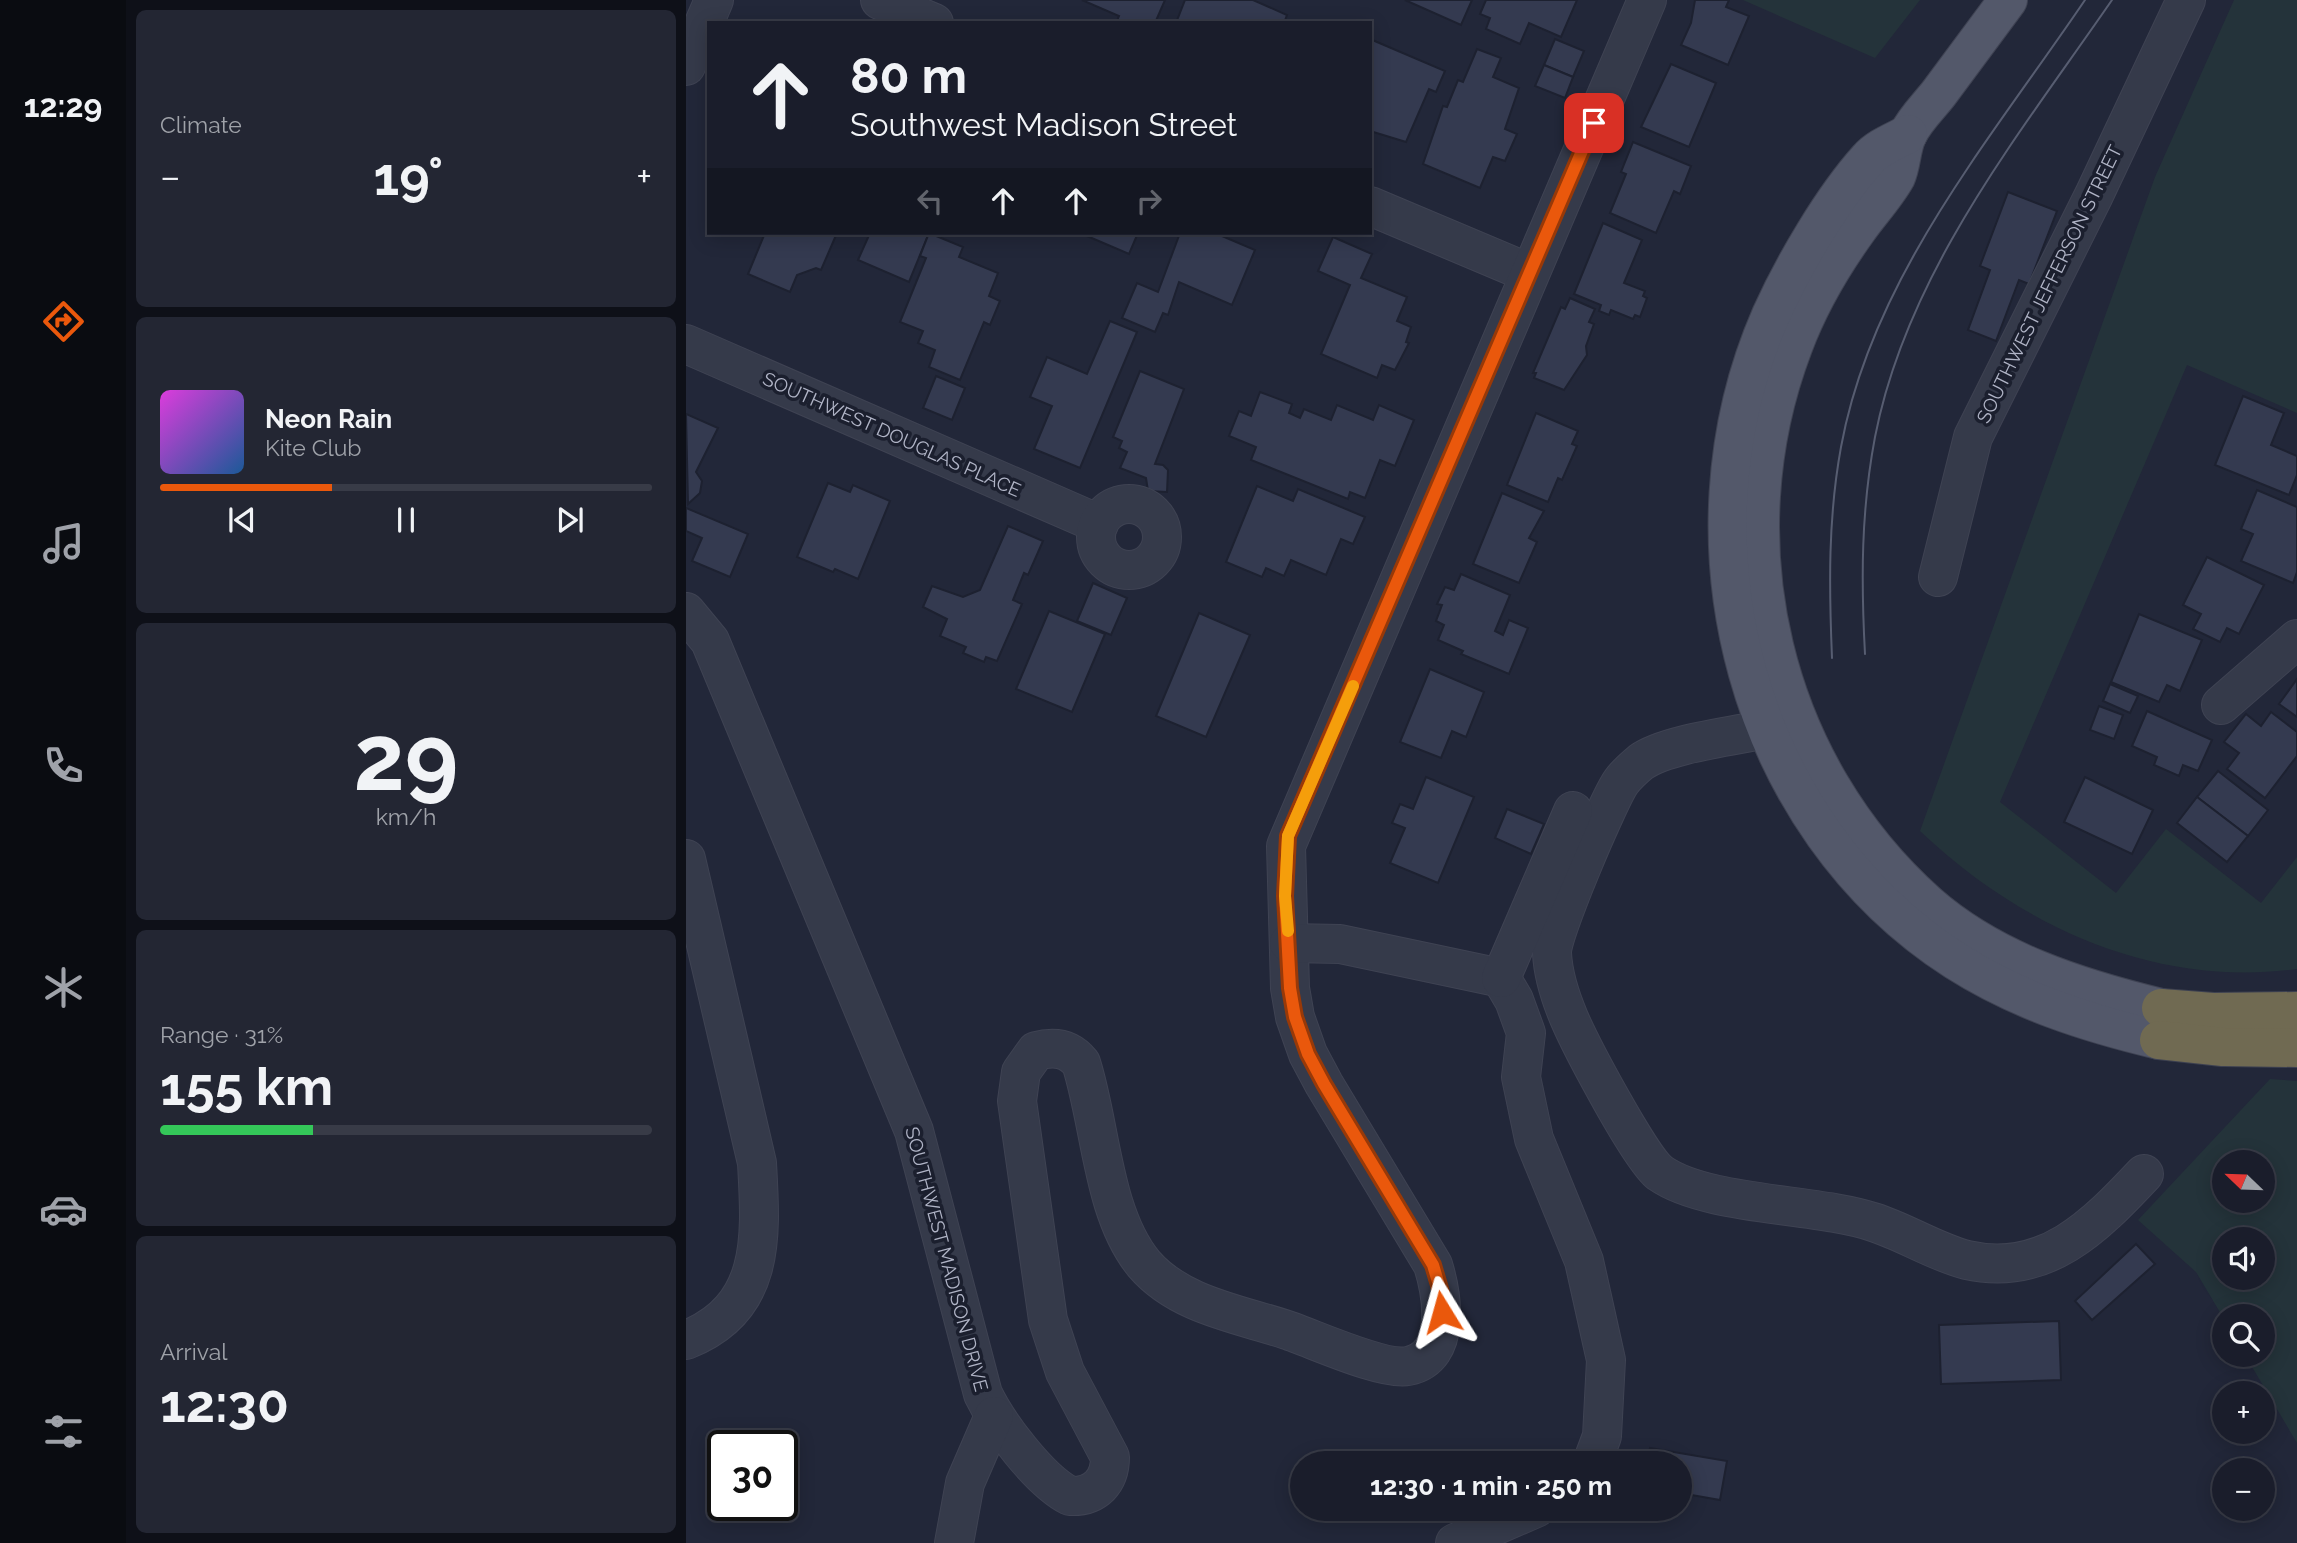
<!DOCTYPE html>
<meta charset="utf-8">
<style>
:root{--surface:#1a1d2b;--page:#232633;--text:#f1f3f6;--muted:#9fa2a9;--line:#383b47;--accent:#ea580c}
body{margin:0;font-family:Raleway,sans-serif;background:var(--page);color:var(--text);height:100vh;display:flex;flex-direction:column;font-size:26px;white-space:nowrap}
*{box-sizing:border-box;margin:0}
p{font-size:23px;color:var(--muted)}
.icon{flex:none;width:38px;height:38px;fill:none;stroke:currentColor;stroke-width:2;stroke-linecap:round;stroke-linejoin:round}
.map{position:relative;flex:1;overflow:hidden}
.drawer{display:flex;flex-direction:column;gap:10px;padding:10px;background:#0e1018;width:560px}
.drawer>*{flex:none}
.banner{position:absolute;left:21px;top:21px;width:665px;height:214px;border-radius:0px;box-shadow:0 4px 18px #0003,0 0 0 2px var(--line);background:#1a1d2b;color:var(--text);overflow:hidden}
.needle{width:46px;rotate:293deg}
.controls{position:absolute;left:1526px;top:1150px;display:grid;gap:14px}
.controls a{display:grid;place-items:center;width:63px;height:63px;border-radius:50%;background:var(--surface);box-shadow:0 4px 18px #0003,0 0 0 2px var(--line);font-size:35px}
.speed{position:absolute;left:21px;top:1430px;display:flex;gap:14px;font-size:35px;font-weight:700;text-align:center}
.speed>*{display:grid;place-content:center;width:91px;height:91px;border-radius:50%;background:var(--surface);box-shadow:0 4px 18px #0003,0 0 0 2px var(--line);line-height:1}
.speed .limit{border:4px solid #111;border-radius:10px;background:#fff;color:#111}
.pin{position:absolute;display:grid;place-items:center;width:60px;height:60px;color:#fff;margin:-30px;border-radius:14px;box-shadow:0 4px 10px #0006}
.me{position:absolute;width:77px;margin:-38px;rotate:352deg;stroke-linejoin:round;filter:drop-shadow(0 0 5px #0008)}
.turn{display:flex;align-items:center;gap:24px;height:147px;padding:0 28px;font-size:32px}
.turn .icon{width:91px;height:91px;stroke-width:2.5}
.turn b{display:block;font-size:49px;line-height:60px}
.lanes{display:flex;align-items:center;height:66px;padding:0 28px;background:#0003;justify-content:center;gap:35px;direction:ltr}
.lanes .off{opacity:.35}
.big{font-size:52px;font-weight:700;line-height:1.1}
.drawer .card{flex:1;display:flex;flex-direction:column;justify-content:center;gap:10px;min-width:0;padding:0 24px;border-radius:10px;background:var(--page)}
.drawer .dial{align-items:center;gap:0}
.dial b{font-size:91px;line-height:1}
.song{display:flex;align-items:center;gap:21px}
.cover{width:84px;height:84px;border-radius:10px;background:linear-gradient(135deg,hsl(300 70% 55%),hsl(210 70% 35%))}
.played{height:7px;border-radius:4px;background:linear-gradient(90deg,var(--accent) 35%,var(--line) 35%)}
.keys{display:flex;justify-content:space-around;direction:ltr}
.heat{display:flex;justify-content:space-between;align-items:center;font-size:38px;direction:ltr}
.charge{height:10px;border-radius:5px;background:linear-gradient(90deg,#34c759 31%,var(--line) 0)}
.trip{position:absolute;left:604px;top:1451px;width:402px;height:70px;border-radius:35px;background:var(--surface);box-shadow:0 4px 18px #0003,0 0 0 2px var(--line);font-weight:700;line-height:70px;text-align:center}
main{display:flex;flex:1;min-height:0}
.dock{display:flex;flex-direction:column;width:126px;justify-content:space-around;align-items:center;background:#0a0c11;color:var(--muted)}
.dock .icon{width:49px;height:49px}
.dock .on{color:var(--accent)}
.dock b{font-size:32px;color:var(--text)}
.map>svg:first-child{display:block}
.green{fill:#24333a;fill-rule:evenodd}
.building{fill:#343a50;stroke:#1d2130;stroke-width:2}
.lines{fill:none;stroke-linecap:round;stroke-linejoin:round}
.minor-casing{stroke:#3f4353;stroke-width:40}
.major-casing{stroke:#3f4353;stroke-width:40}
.highway-casing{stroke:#3d4151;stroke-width:40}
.minor{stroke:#353a4a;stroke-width:38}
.major{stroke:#53586a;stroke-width:38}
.highway{stroke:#706a52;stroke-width:38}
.tram{stroke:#575d71;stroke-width:2}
.route-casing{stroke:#983908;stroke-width:18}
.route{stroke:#ea580c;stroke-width:12}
.slow{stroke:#f59e0b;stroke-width:12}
.labels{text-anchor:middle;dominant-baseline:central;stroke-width:7;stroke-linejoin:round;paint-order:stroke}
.street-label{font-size:19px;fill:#b0b4c6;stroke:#1b1f2e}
</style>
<main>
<nav class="dock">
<b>12:29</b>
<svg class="icon on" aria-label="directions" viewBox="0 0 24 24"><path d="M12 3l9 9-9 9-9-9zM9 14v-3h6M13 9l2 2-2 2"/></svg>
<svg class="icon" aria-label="music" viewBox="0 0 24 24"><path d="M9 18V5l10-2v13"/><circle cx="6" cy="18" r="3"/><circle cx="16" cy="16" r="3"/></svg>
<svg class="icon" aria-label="phone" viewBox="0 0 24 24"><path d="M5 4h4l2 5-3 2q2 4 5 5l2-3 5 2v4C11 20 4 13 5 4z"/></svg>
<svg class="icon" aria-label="climate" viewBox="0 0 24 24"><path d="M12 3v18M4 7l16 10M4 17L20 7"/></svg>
<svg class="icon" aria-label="car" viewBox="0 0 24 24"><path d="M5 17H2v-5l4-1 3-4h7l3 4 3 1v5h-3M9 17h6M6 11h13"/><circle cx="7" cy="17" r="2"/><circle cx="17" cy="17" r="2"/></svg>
<svg class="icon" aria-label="filters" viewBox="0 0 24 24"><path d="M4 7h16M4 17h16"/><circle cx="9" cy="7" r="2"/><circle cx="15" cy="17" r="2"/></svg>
</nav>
<section class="drawer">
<div class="card"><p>Climate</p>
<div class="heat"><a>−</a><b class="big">19°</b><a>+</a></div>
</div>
<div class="card">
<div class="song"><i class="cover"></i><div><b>Neon Rain</b><p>Kite Club</p></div></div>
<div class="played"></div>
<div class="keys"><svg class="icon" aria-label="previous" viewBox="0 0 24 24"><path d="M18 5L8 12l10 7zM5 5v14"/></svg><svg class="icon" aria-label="pause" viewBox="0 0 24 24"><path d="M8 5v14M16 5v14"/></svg><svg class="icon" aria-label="next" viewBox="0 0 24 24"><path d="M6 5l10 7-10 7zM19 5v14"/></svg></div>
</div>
<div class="card dial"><b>29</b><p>km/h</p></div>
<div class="card"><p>Range · 31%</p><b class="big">155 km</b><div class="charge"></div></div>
<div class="card"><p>Arrival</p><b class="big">12:30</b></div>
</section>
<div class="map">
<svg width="1611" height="1543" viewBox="0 0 1611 1543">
<rect width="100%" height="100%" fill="#222739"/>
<g class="green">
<path d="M1057,0H1234L1189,58Z"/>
<path d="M1548,0H1611V413L1501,365L1314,802L1430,893L1480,829L1575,903L1611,857V969C1469,988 1335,927 1234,831L1469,177Z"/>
<path d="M1584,1079L1611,1081V1443L1559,1355L1577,1354V1316H1538V1319L1510,1272L1452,1220ZM1538,1162H1577V1200H1538ZM1538,1239H1577V1278H1538Z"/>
</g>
<g class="building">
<path d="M396,0H479L469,23H430L433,16Z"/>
<path d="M499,0H567L601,15L598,23H490Z"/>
<path d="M719,0H786L775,25Z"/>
<path d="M800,0H891L875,37L843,23L834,44L800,29L804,18L794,14Z"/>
<path d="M1009,0H1043L1040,7L1063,16L1042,65L995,45L1005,23Z"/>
<path d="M684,39L759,71L750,92L743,89L720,142L684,131Z"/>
<path d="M869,39L898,51L887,77L858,65Z"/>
<path d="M791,49L815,58L807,77L833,88L819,129L831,134L819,161L807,157L794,188L737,164L757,106L761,107L772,80L777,82Z"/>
<path d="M985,64L1030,83L1003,147L955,127Z"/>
<path d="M858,65L887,77L879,98L849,86Z"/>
<path d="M947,142L1005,166L994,194L988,191L970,233L924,213L940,174L935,172Z"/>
<path d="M1322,192L1371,211L1343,284L1333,280L1310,341L1282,330L1304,270L1294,266Z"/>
<path d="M917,223L956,240L938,283L959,291L957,296L961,298L954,317L949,315L947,319L925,310L923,315L913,311L915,305L888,294Z"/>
<path d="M79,233H151L135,270L130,268L111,275L104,292L62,274Z"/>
<path d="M184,233H243L223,282L172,260Z"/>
<path d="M243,233L277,247L273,257L312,273L303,296L314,301L304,325L298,322L274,380L243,367L249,350L232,343L237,331L214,322L240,258L234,256Z"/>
<path d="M394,233H452L443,254Z"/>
<path d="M494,233H529L569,250L546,305L493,282L482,315L477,313L469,332L436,318L451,283L472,292Z"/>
<path d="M647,237L686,254L675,278L721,297L711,321L725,327L720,342L723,343L709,370L696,365L691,378L635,354L664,285L632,271Z"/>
<path d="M884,298L909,309L903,322L908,324L900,346L901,355L878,390L848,378L850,373H847L875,307L879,309Z"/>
<path d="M424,321L451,332L394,468L348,449L366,406L344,397L361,357L401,374Z"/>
<path d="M454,371L498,389L469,464L477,465L482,470L481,492L462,491L460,478L434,468L441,452L433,448L436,441L427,437Z"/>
<path d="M250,376L279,388L266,420L237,408Z"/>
<path d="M574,392L606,404L603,413L614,418L618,409L645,420L651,405L687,420L693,405L728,420L709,466L694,460L679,498L664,492L662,499L565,460L570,447L543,436L553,411L565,416Z"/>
<path d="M1557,396L1598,413L1585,445L1611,456V475L1603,495L1529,465Z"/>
<path d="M850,413L892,431L886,444L891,446L876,480L872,478L862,502L821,485Z"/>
<path d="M0,414L32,428L10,472L16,481L14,493L2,504Z"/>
<path d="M142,483L164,492L167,485L204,501L172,579L149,569L147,572L111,557Z"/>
<path d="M571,486L607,501L612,489L679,517L667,544L655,539L640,575L605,560L598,576L580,568L576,577L540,562Z"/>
<path d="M1571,490L1611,507V572L1607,583L1555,561L1567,534L1555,529Z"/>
<path d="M816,493L858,511L843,538L851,542L833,583L787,564Z"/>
<path d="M0,508L62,534L44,577L6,561L16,538L0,531Z"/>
<path d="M322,526L357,541L342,575L338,573L327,600L336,604L311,661L300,657L298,662L277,653L280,647L254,636L261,619L237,607L246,586L277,597L294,590Z"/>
<path d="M1521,557L1578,585L1553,634L1541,628L1534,642L1507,629L1515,614L1497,605Z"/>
<path d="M775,574L824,595L809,631L817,635L823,620L842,628L823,674L775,654L777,651L752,640L758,625L750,621L756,605L751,604L759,587L768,590Z"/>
<path d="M407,583L441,598L425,635L391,621Z"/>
<path d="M363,611L419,634L386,712L330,689Z"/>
<path d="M513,613L564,635L520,737L470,716Z"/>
<path d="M1453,614L1516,640L1494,691L1481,685L1473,702L1425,682Z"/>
<path d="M744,669L798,692L780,737L766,731L755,758L714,742Z"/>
<path d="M1611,679V717L1593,704Z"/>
<path d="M1424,684L1452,696L1444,713L1417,701Z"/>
<path d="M1413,706L1437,715L1428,739L1404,730Z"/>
<path d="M1461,711L1526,740L1512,771L1497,765L1493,776L1468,765L1471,757L1446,746Z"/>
<path d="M1585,712L1611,732V756L1579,798L1541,769L1553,753L1538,742L1560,714L1575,726Z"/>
<path d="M1532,771L1582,810L1562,836L1511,797Z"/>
<path d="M740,777L788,797L752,883L704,863L719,828L706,823L714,804L727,809Z"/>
<path d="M1399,777L1467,810L1446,854L1378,822Z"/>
<path d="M1511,797L1562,836L1541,862L1491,823Z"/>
<path d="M821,809L858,824L845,854L809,838Z"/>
<path d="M1450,1244L1469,1264L1406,1320L1389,1301Z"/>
<path d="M1373,1321L1375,1380L1255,1384L1253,1325Z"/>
<path d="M964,1448L1041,1461L1034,1500L994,1493V1463H961Z"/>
</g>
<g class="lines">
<defs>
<g id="minor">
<path d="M194,0L248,23"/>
<path d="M0,66L28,0"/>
<path d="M684,206L843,273"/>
<path d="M0,344L413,524"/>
<circle cx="443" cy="537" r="33"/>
<path d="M1252,577L1287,437L1408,195L1500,0"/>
<path d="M0,612L24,641L228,1131L297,1394C312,1425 353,1480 384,1496C410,1497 424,1481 424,1457L379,1372L362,1320L331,1101L335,1072L350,1051C369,1046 383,1048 395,1063C415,1125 416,1213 458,1264C493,1305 553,1314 601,1330C628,1339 697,1371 722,1366C767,1357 756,1294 747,1265L638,1084L622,1054L609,1017L604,988L600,846L961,0"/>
<path d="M1535,705L1611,639"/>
<path d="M1080,729C1048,736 980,744 955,762C949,767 940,775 935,782C923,799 864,937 866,953C867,974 875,999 883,1018C895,1046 954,1158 974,1173C1021,1206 1130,1203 1187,1222C1219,1232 1249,1252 1281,1260C1359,1278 1409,1226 1458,1174"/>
<path d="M0,859L71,1163C75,1235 81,1308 0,1340"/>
<path d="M603,943L654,944L815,978"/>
<path d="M815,978L828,1000L840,1033L835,1077L848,1139L898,1261L920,1360L916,1436L906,1463"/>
<path d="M815,978L887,811"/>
<path d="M268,1543L279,1483L308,1416"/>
<path d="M769,1543L850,1508"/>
</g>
<g id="major">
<path d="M1322,0C1299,31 1276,62 1253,93C1243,106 1229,119 1222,134C1215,147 1216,164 1210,177C1200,195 1184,212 1172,229C1146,265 1123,304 1107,347C1033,542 1086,765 1242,904C1307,961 1393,988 1475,1008"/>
<path d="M1222,134C1209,141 1191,148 1182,159C1146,199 1107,266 1085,315C986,541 1060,826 1270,961C1333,1001 1401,1023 1473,1040"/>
</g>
<g id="highway">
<path d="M1475,1008L1527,1012L1611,1011"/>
<path d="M1473,1040L1537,1047L1611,1048"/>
</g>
</defs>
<use href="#minor" class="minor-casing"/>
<use href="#major" class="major-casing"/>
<use href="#highway" class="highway-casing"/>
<use href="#minor" class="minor"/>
<use href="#major" class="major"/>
<use href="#highway" class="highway"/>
<g class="tram">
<path d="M1179,654C1175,580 1175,511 1189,437C1221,272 1333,135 1426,0"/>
<path d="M1146,658C1143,586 1142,518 1155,447C1186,277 1305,139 1399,0"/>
</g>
</g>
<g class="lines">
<defs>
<path id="route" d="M756,1312L755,1292L747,1265L638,1084L622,1054L609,1017L604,988L599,896L602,836L908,123"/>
</defs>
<use href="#route" class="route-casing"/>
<use href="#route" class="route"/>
<path class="slow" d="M602,931L599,896L602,836L667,686"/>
</g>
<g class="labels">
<g class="street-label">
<text transform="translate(1363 284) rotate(-64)">SOUTHWEST JEFFERSON STREET</text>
<text transform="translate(206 434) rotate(24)">SOUTHWEST DOUGLAS PLACE</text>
<text transform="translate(261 1259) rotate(75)">SOUTHWEST MADISON DRIVE</text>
</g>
</g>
</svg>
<div class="controls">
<a><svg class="needle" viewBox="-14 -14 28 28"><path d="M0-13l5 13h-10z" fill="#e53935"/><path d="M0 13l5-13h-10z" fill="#9fa2a9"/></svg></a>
<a><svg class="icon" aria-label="sound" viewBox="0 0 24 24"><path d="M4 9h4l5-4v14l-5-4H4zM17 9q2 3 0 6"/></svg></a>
<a><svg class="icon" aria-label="search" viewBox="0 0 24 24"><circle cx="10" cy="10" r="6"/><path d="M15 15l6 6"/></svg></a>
<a>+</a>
<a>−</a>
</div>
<div class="speed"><div class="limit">30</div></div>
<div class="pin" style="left:908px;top:123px;background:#d93025"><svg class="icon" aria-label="arrive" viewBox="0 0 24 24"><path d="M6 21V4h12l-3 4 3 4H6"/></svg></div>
<svg class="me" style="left:756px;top:1312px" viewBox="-20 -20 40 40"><path d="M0-17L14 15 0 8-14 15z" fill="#ea580c" stroke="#fff" stroke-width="4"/></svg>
<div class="trip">12:30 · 1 min · 250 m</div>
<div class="banner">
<div class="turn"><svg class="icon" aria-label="ahead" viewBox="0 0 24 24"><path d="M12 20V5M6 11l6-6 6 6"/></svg><div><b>80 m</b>Southwest Madison Street</div></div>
<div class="lanes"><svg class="icon off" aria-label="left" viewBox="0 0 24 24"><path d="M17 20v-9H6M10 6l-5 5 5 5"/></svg><svg class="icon" aria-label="ahead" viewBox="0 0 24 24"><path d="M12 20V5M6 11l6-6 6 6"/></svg><svg class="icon" aria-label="ahead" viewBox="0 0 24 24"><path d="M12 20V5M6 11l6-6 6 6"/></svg><svg class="icon off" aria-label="right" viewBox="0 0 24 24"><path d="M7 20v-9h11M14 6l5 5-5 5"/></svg></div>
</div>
</div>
</main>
